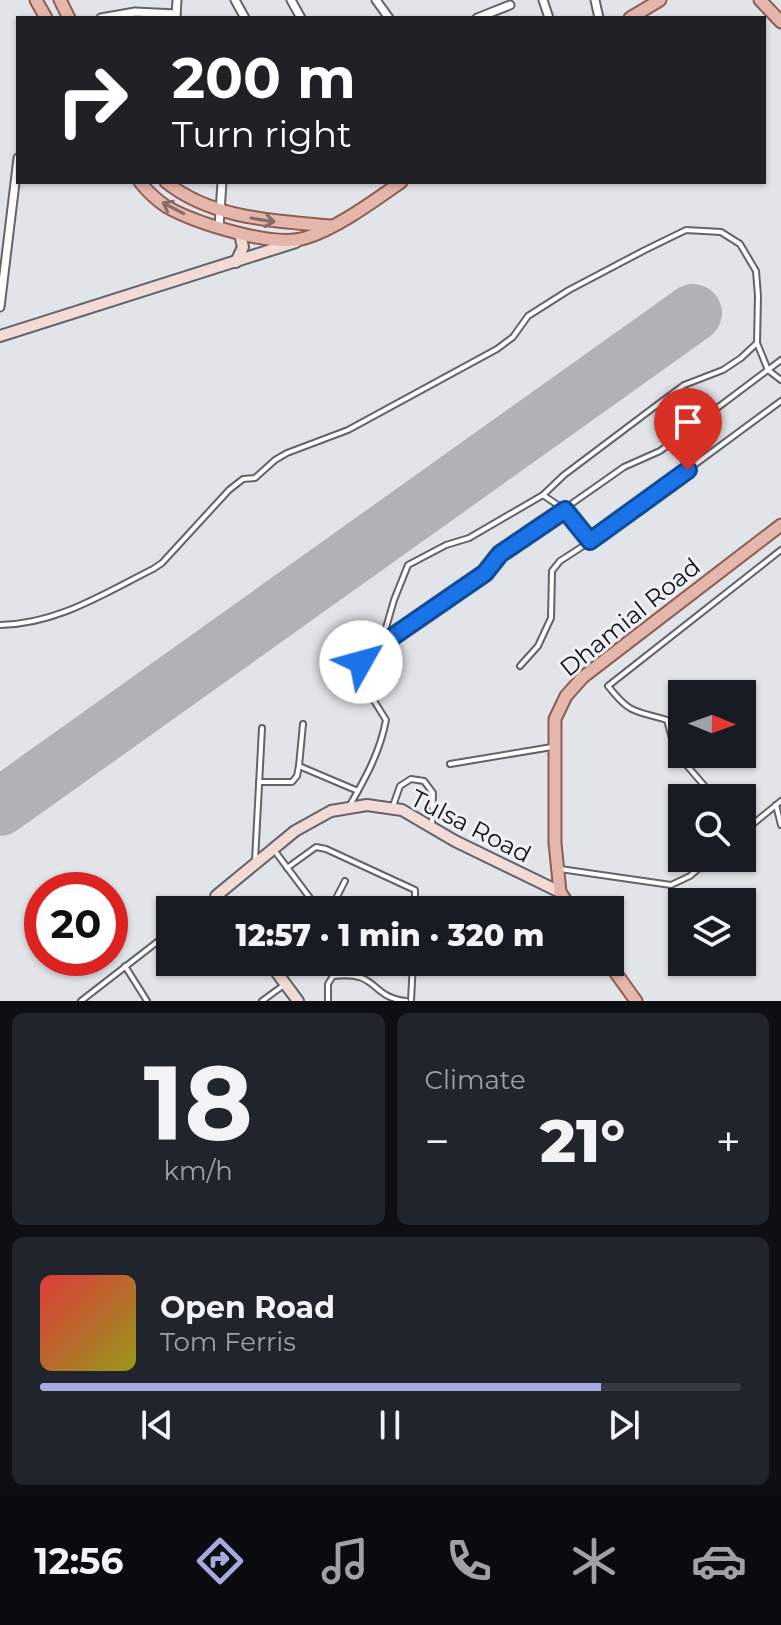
<!DOCTYPE html>
<meta charset="utf-8">
<style>
:root{--surface:#171b24;--page:#20242c;--text:#f1f3f6;--muted:#9ea1a6;--line:#363941;--accent:#a5abe2}
body{margin:0;font-family:Montserrat,sans-serif;background:var(--page);color:var(--text);height:100vh;display:flex;flex-direction:column;font-size:30px;white-space:nowrap}
*{box-sizing:border-box;margin:0}
p{font-size:26px;color:var(--muted)}
.icon{flex:none;width:44px;height:44px;fill:none;stroke:currentColor;stroke-width:2;stroke-linecap:round;stroke-linejoin:round}
.map{position:relative;height:1001px;overflow:hidden}
.details{display:flex;flex-direction:column;gap:12px;padding:12px;background:#0d0f14;flex:1}
.details>*{flex:none}
.banner{position:absolute;left:16px;top:16px;width:750px;height:168px;border-radius:0px;box-shadow:0 2px 6px #0004;background:#202124;color:#fff;overflow:hidden}
.needle{width:52px;rotate:91deg}
.tools{position:absolute;left:668px;top:680px;display:grid;gap:16px}
.tools a{display:grid;place-items:center;width:88px;height:88px;border-radius:0px;background:var(--surface);box-shadow:0 2px 6px #0004;font-size:40px}
.speed{position:absolute;left:24px;top:872px;display:flex;gap:16px;font-size:40px;font-weight:700;text-align:center}
.speed>*{display:grid;place-content:center;width:104px;height:104px;border-radius:50%;background:var(--surface);box-shadow:0 2px 6px #0004;line-height:1}
.speed .limit{border:12px solid #d22;background:#fff;color:#111}
.pin{position:absolute;display:grid;place-items:center;width:68px;height:68px;color:#fff;margin:-82px -34px;border-radius:50% 50% 50% 0;rotate:-45deg;box-shadow:0 0 8px #0007}
.pin .icon{rotate:45deg}
.me{position:absolute;width:88px;margin:-44px;rotate:52deg;stroke-linejoin:round;filter:drop-shadow(0 0 6px #0008)}
.turn{display:flex;align-items:center;gap:28px;height:168px;padding:0 24px;font-size:36px}
.turn .icon{width:104px;height:104px;stroke-width:2.5}
.turn b{display:block;font-size:56px;line-height:68px}
.big{font-size:60px;font-weight:800;line-height:1.1}
.details .widget{flex:1;display:flex;flex-direction:column;justify-content:center;gap:12px;min-width:0;padding:0 28px;border-radius:12px;background:var(--page)}
.details .dial{align-items:center;gap:0}
.dial b{font-size:104px;line-height:1}
.song{display:flex;align-items:center;gap:24px}
.cover{width:96px;height:96px;border-radius:12px;background:linear-gradient(135deg,hsl(0 70% 55%),hsl(60 70% 35%))}
.played{height:8px;border-radius:4px;background:linear-gradient(90deg,var(--accent) 80%,var(--line) 80%)}
.keys{display:flex;justify-content:space-around;direction:ltr}
.heat{display:flex;justify-content:space-between;align-items:center;font-size:44px;direction:ltr}
.details .tiles{flex:1;display:grid;gap:12px;grid-template-columns:1fr 1fr}
.widget:last-child{grid-column:span 2}
.trip{position:absolute;left:156px;top:896px;width:468px;height:80px;border-radius:0px;background:var(--surface);box-shadow:0 2px 6px #0004;font-weight:800;line-height:80px;text-align:center}
.tabs{display:flex;height:128px;justify-content:space-around;align-items:center;background:#090b0e;color:var(--muted)}
.tabs .icon{width:56px;height:56px}
.tabs .current{color:var(--accent)}
.tabs b{font-size:36px;color:var(--text)}
.map>svg:first-child{display:block}
.lines{fill:none;stroke-linecap:round;stroke-linejoin:round}
.runway{stroke:#b0b3b6;stroke-width:58}
.lane-casing{stroke:#616468;stroke-width:8}
.street-casing{stroke:#616468;stroke-width:11}
.secondary-casing{stroke:#616468;stroke-width:14}
.primary-casing{stroke:#8f5d51;stroke-width:15}
.lane{stroke:#fff;stroke-width:4}
.street{stroke:#fff;stroke-width:7}
.secondary{stroke:#f2dad5;stroke-width:10}
.primary{stroke:#e5b6ab;stroke-width:11}
.oneway{stroke:#866c67}
.route-casing{stroke:#114b97;stroke-width:20}
.route{stroke:#1a73e8;stroke-width:14}
.labels{text-anchor:middle;dominant-baseline:central;stroke-width:6;stroke-linejoin:round;paint-order:stroke}
.street-label{font-size:24px;fill:#111213;stroke:#eef1f6}
</style>
<div class="map">
<svg width="781" height="1001" viewBox="0 0 781 1001">
<rect width="100%" height="100%" fill="#e1e4e8"/>
<g class="lines">
<path class="runway" d="M0,807L693,313"/>
<defs>
<g id="lane">
<path d="M543,495L565,510L589,541"/>
<path d="M0,625C57,624 103,594 153,569L162,563L229,490L243,479L255,478L275,460L287,453L348,430L497,349L513,337L528,316L569,290L645,250L686,230L721,232L740,244L756,271L758,296L757,343L768,370L781,380"/>
<path d="M381,645L394,600L408,565L446,545L469,538L543,495L564,475L653,408L684,385L723,370L741,358L757,343"/>
<path d="M520,666L538,646L551,618L552,571L560,561L594,539L781,401"/>
<path d="M303,724L299,766L358,791"/>
<path d="M450,764L552,747"/>
<path d="M259,782H292L297,776L299,766"/>
<path d="M715,798L676,753L667,720C634,710 631,715 608,686L781,550"/>
<path d="M350,805C366,777 380,752 386,720L363,683L361,662L369,653L485,573L500,554L624,467L660,451L781,360"/>
<path d="M776,805L781,825"/>
<path d="M393,806L400,786L411,779L424,781L433,793L432,825"/>
<path d="M742,833L781,801"/>
<path d="M274,850L313,902L327,910"/>
<path d="M255,861L262,728"/>
<path d="M287,868L316,847L326,849L415,890V910"/>
<path d="M560,869L671,885L690,876L711,858"/>
<path d="M198,910L215,897"/>
<path d="M330,910L345,881"/>
<path d="M125,966L147,1001"/>
<path d="M81,1001L170,932"/>
<path d="M262,1001L284,985"/>
<path d="M328,1001V984L333,976C379,970 369,997 406,1001"/>
<path d="M411,1001L413,962"/>
</g>
<g id="street">
<path d="M235,0L245,18"/>
<path d="M291,0L301,18"/>
<path d="M376,0L389,18"/>
<path d="M543,0L549,18"/>
<path d="M595,0L599,18"/>
<path d="M176,16L177,0"/>
<path d="M101,18L135,12L176,14"/>
<path d="M477,18L510,5"/>
<path d="M219,227L222,182"/>
<path d="M0,307L18,158"/>
</g>
<g id="secondary">
<path d="M236,262L243,247L240,234"/>
<path d="M0,336L296,242"/>
<path d="M228,910L216,896L295,831L331,811L367,805L402,810L455,841L560,892"/>
<path d="M269,962L298,1001"/>
</g>
<g id="primary">
<path d="M36,0L46,18"/>
<path d="M60,0L69,18"/>
<path d="M760,0L781,22"/>
<path d="M630,18L660,0"/>
<path d="M140,182C147,191 158,201 167,207C196,223 273,248 305,238C336,229 374,201 401,182"/>
<path d="M166,182C212,219 275,221 331,226"/>
<path d="M572,910L560,892L555,843V719L566,696L583,677L781,525"/>
<path d="M608,962L636,1001"/>
</g>
</defs>
<use href="#lane" class="lane-casing"/>
<use href="#street" class="street-casing"/>
<use href="#secondary" class="secondary-casing"/>
<use href="#primary" class="primary-casing"/>
<use href="#lane" class="lane"/>
<use href="#street" class="street"/>
<use href="#secondary" class="secondary"/>
<use href="#primary" class="primary"/>
</g>
<defs><path id="oneway-shaft" d="M-6 0H5M1.5-3L5.5 0L1.5 3" fill="none" stroke-width="1.6" stroke-linecap="round" stroke-linejoin="round" transform="scale(2)"/></defs>
<g class="oneway">
<use href="#oneway-shaft" transform="translate(173 208) rotate(-152)"/>
<use href="#oneway-shaft" transform="translate(263 220) rotate(9)"/>
</g>
<g class="lines">
<defs>
<path id="route" d="M361,662L369,653L485,573L500,554L565,510L590,541L688,470"/>
</defs>
<use href="#route" class="route-casing"/>
<use href="#route" class="route"/>
</g>
<g class="labels">
<g class="street-label">
<text transform="translate(630 617) rotate(-39)">Dhamial Road</text>
<text transform="translate(471 826) rotate(27)">Tulsa Road</text>
</g>
</g>
</svg>
<div class="tools">
<a><svg class="needle" viewBox="-14 -14 28 28"><path d="M0-13l5 13h-10z" fill="#e53935"/><path d="M0 13l5-13h-10z" fill="#9ea1a6"/></svg></a>
<a><svg class="icon" aria-label="search" viewBox="0 0 24 24"><circle cx="10" cy="10" r="6"/><path d="M15 15l6 6"/></svg></a>
<a><svg class="icon" aria-label="layers" viewBox="0 0 24 24"><path d="M12 4l9 5-9 5-9-5zM3 14l9 5 9-5"/></svg></a>
</div>
<div class="speed"><div class="limit">20</div></div>
<div class="pin" style="left:688px;top:470px;background:#d93025"><svg class="icon" aria-label="arrive" viewBox="0 0 24 24"><path d="M6 21V4h12l-3 4 3 4H6"/></svg></div>
<svg class="me" style="left:361px;top:662px" viewBox="-20 -20 40 40"><circle r="19" fill="#fff"/><path d="M0-13L10 11 0 6-10 11z" fill="#1a73e8"/></svg>
<div class="trip">12:57 · 1 min · 320 m</div>
<div class="banner">
<div class="turn"><svg class="icon" aria-label="right" viewBox="0 0 24 24"><path d="M7 20v-9h11M14 6l5 5-5 5"/></svg><div><b>200 m</b>Turn right</div></div>
</div>
</div>
<section class="details">
<div class="tiles">
<div class="widget dial"><b>18</b><p>km/h</p></div>
<div class="widget"><p>Climate</p>
<div class="heat"><a>−</a><b class="big">21°</b><a>+</a></div>
</div>
<div class="widget">
<div class="song"><i class="cover"></i><div><b>Open Road</b><p>Tom Ferris</p></div></div>
<div class="played"></div>
<div class="keys"><svg class="icon" aria-label="previous" viewBox="0 0 24 24"><path d="M18 5L8 12l10 7zM5 5v14"/></svg><svg class="icon" aria-label="pause" viewBox="0 0 24 24"><path d="M8 5v14M16 5v14"/></svg><svg class="icon" aria-label="next" viewBox="0 0 24 24"><path d="M6 5l10 7-10 7zM19 5v14"/></svg></div>
</div>
</div>
</section>
<nav class="tabs">
<b>12:56</b>
<svg class="icon current" aria-label="directions" viewBox="0 0 24 24"><path d="M12 3l9 9-9 9-9-9zM9 14v-3h6M13 9l2 2-2 2"/></svg>
<svg class="icon" aria-label="music" viewBox="0 0 24 24"><path d="M9 18V5l10-2v13"/><circle cx="6" cy="18" r="3"/><circle cx="16" cy="16" r="3"/></svg>
<svg class="icon" aria-label="phone" viewBox="0 0 24 24"><path d="M5 4h4l2 5-3 2q2 4 5 5l2-3 5 2v4C11 20 4 13 5 4z"/></svg>
<svg class="icon" aria-label="climate" viewBox="0 0 24 24"><path d="M12 3v18M4 7l16 10M4 17L20 7"/></svg>
<svg class="icon" aria-label="car" viewBox="0 0 24 24"><path d="M5 17H2v-5l4-1 3-4h7l3 4 3 1v5h-3M9 17h6M6 11h13"/><circle cx="7" cy="17" r="2"/><circle cx="17" cy="17" r="2"/></svg>
</nav>
